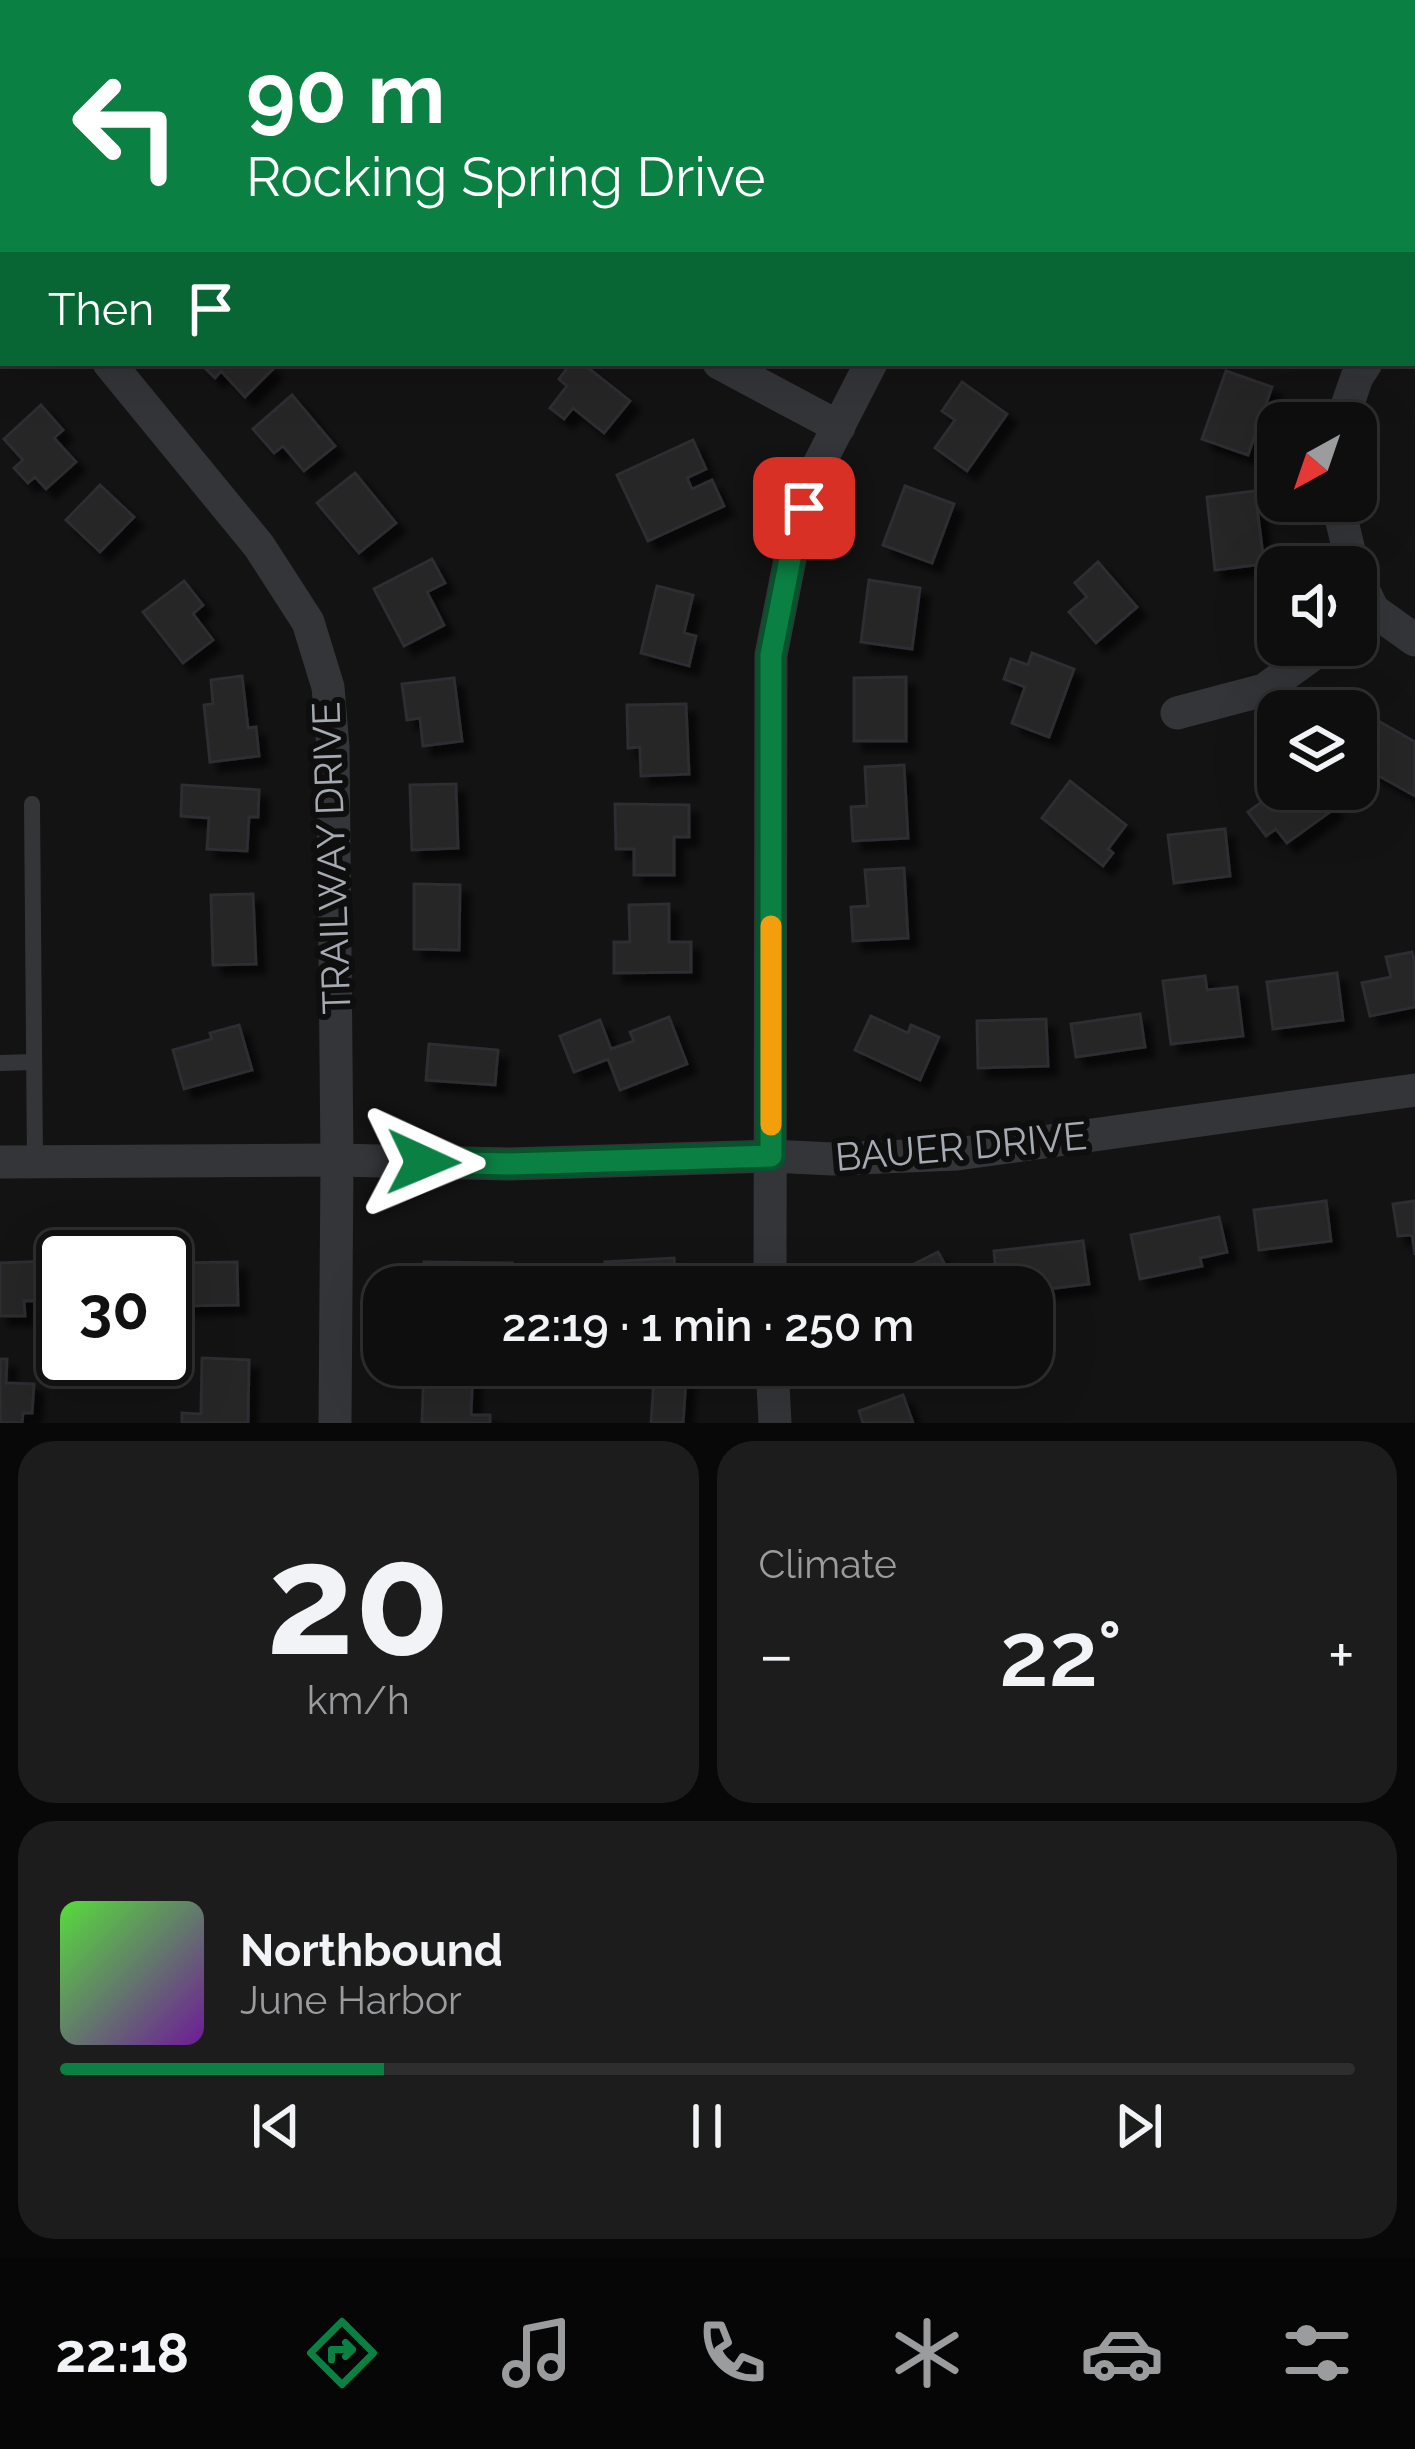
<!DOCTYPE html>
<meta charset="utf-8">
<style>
:root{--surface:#0e0e0f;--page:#1c1c1d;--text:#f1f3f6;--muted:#9b9c9e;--line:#2e2e2f;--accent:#0b8043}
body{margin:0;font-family:Raleway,sans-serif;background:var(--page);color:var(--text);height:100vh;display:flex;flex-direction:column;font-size:45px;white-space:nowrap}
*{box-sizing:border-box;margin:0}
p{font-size:39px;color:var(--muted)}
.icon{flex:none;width:66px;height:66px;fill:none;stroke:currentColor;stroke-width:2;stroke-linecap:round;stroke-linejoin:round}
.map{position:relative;height:1423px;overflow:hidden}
.side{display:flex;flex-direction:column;gap:18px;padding:18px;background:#080808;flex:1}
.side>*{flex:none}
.banner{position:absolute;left:0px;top:0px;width:1416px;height:366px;box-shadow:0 12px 48px #0002,0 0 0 3px var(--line);background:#0b8043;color:#fff;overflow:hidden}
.needle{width:78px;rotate:220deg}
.tools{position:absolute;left:1257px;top:402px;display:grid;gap:24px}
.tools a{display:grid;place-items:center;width:120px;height:120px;border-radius:24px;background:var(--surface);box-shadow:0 12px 48px #0002,0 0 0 3px var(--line);font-size:60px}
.speed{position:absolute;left:36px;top:1230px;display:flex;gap:24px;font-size:60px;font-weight:700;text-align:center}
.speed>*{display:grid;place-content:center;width:156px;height:156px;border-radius:50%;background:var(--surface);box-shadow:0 12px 48px #0002,0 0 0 3px var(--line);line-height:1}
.speed .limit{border:6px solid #111;border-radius:18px;background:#fff;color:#111}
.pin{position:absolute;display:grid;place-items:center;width:102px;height:102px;color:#fff;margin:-51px;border-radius:24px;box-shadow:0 6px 18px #0006}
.me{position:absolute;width:132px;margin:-66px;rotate:91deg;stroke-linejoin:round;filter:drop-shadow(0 0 9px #0008)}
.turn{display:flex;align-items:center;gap:42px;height:252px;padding:0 48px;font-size:54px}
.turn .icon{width:156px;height:156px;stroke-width:2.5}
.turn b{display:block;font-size:84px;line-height:102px}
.then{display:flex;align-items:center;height:114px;padding:0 48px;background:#0003;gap:24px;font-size:45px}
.big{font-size:90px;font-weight:600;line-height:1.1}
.side .widget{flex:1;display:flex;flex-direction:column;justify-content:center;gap:18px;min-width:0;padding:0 42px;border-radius:36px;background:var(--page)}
.side .dial{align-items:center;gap:0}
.dial b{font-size:156px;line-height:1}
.song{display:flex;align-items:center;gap:36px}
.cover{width:144px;height:144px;border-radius:18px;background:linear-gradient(135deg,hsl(110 70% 55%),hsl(280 70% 35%))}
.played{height:12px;border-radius:6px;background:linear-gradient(90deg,var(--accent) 25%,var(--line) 25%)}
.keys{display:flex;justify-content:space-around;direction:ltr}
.heat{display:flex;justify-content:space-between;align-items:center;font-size:66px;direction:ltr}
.side .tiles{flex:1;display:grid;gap:18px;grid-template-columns:1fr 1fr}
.widget:last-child{grid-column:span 2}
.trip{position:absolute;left:363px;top:1266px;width:690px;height:120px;border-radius:36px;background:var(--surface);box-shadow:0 12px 48px #0002,0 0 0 3px var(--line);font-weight:600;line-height:120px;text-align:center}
.tabs{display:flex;height:192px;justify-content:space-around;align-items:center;background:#060606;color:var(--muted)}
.tabs .icon{width:84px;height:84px}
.tabs .selected{color:var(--accent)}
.tabs b{font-size:54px;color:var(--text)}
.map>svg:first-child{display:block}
.building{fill:#262628;stroke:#2d2d30;stroke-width:3;filter:url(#shadow)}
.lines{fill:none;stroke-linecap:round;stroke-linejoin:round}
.lane{stroke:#343539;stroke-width:16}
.street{stroke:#343539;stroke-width:33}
.route-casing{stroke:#07532c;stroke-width:30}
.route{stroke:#0b8043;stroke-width:21}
.slow{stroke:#f59e0b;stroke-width:21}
.labels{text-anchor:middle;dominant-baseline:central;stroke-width:12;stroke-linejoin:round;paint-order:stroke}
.street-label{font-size:39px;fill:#a6abb3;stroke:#0e0e0f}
</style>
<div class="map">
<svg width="1415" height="1423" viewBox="0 0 1415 1423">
<defs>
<filter id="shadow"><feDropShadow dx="9" dy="9" stdDeviation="3" flood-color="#0009"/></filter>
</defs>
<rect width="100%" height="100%" fill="#131314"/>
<g class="building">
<path d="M200,363H267L273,369L245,397L221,371L215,378Z"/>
<path d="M571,363H582L630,401L604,433L573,408L564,419L550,408L567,386L559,379Z"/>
<path d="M1226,371L1272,387L1248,455L1202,439Z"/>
<path d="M962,382L1007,414L967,471L935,448L955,420L942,411Z"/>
<path d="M292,395L335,446L304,471L283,446L274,453L253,429Z"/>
<path d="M41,405L63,430L54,438L76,462L46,489L35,477L28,483L14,468L23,460L4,439Z"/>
<path d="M693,440L706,469L687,478L692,489L712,480L724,506L648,541L617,475Z"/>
<path d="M355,473L396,523L359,553L317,503Z"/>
<path d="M100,485L134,517L100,552L66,520Z"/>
<path d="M905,486L954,504L932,563L883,545Z"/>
<path d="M1255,491L1264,564L1215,570L1207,497Z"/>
<path d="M432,559L445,583L427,592L444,625L404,646L374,589Z"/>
<path d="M1098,562L1137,607L1096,643L1069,612L1087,597L1075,583Z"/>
<path d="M869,580L920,588L912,649L861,642Z"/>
<path d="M184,581L203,605L193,614L213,640L183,663L143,612Z"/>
<path d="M657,586L693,595L684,633L696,636L689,666L641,653Z"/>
<path d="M1032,653L1074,669L1049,737L1012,723L1025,687L1004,679L1011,659L1028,665Z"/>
<path d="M242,676L248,728L256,727L259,756L210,762L204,705L213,704L211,680Z"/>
<path d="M906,677V741H854V678Z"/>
<path d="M454,678L462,741L423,746L420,718L407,720L402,684Z"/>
<path d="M686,704L689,774L641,776L640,747L628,748L627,705Z"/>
<path d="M1368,715L1415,742V796L1356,763V736Z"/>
<path d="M904,765L908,838L853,841L851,807L867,806L865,767Z"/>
<path d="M1070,781L1126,825L1108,849L1113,853L1103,866L1042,818Z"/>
<path d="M456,784L458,848L412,850L410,785Z"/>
<path d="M182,785L259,790L258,817H249L247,851L207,849L209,818L181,816Z"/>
<path d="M1279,789H1319L1334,809L1287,843L1276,829L1266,836L1248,812Z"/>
<path d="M615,804L689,805V837H674V875H634V849H616Z"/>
<path d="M1225,829L1230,876L1174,883L1168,835Z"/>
<path d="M904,868L908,938L853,941L851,907L868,906L865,870Z"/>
<path d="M414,884L460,885L459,950L414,949Z"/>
<path d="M253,894L256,964L213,965L211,895Z"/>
<path d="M669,904V942H691V972L614,973V942H630L629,905Z"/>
<path d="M1412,952L1415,964V1007L1370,1016L1362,983L1391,977L1386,957Z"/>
<path d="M1337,973L1343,1020L1273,1029L1267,982Z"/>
<path d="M1205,976L1207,990L1237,987L1243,1036L1171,1044L1163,981Z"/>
<path d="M1140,1014L1145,1047L1076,1057L1071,1024Z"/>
<path d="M871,1016L908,1033L911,1025L939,1037L920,1080L855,1050Z"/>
<path d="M669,1017L687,1064L620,1090L608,1059L574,1072L560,1036L600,1020L611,1049L634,1041L630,1032Z"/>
<path d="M1046,1019L1048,1066L978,1068L977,1021Z"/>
<path d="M239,1025L252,1070L184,1089L173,1050L212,1039L210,1033Z"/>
<path d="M429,1044L498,1050L495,1085L426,1080Z"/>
<path d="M1326,1201L1331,1241L1259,1250L1254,1210Z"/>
<path d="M1415,1201V1255L1412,1235L1398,1236L1393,1204Z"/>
<path d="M1219,1217L1227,1252L1200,1258L1202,1266L1140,1279L1131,1235Z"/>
<path d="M1083,1241L1089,1284L1032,1291V1287H1028L1027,1279L997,1283L994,1251Z"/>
<path d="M938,1252L956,1285L951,1287H869Z"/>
<path d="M674,1258L675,1287H606L605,1262Z"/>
<path d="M52,1261L53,1301H24L25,1316H0V1263Z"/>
<path d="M237,1262L238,1305L173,1306L172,1263Z"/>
<path d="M424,1262L512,1263V1287H424Z"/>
<path d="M202,1358L249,1360L248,1423H182V1413L201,1414Z"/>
<path d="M0,1359H7L6,1383L34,1384L32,1413H23L22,1423H0Z"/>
<path d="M424,1365H473L471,1415H490V1423H422Z"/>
<path d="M655,1365H687L683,1423H651Z"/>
<path d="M903,1395L913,1423H863L859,1411Z"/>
</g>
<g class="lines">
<g class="lane">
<path d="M32,804L35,1162"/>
<path d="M0,1063L34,1062"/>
</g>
<g class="street">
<path d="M388,0L391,3"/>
<path d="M1231,3L1233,0"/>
<path d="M0,229L3,233"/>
<path d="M1413,304L1415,302"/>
<path d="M109,363L259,546L308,622L328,687L333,747L337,1160L335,1423"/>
<path d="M719,363L839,427"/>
<path d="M1341,423L1357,377L1366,363"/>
<path d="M1337,501L1353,567"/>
<path d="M1356,574L1373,610L1415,640"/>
<path d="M1177,713L1264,690L1326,645"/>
<path d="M0,1162L337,1160L509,1164L771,1156L832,1159L957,1154L1415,1090"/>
<path d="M770,1287L771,655L793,544L815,472L871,363"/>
<path d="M772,1365L775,1423"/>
</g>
</g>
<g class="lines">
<defs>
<path id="route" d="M423,1162L509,1164L771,1156V655L793,544L804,508"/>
</defs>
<use href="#route" class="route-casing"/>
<use href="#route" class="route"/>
<path class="slow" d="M771,926V1125"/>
</g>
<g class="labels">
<g class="street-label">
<text transform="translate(331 858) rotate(-92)">TRAILWAY DRIVE</text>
<text transform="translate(961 1146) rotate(-5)">BAUER DRIVE</text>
</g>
</g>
</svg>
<div class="tools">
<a><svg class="needle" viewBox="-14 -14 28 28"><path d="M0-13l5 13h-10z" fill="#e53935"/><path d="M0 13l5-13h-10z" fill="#9b9c9e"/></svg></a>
<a><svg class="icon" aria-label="sound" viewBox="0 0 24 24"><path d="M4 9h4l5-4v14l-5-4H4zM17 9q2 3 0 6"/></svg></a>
<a><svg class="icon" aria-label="layers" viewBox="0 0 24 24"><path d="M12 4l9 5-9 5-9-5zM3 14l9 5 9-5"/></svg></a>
</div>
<div class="speed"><div class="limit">30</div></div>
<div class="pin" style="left:804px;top:508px;background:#d93025"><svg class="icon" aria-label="arrive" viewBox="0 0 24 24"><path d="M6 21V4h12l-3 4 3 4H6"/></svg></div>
<svg class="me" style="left:423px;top:1162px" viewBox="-20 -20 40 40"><path d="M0-17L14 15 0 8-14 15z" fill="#0b8043" stroke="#fff" stroke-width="4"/></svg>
<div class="trip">22:19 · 1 min · 250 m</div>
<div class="banner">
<div class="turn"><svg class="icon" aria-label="left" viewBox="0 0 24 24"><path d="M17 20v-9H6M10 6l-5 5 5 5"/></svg><div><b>90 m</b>Rocking Spring Drive</div></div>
<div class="then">Then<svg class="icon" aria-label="arrive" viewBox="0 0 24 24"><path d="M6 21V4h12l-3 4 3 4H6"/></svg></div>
</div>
</div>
<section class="side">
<div class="tiles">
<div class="widget dial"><b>20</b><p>km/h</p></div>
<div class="widget"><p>Climate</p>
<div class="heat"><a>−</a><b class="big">22°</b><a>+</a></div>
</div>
<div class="widget">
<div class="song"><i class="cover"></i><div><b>Northbound</b><p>June Harbor</p></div></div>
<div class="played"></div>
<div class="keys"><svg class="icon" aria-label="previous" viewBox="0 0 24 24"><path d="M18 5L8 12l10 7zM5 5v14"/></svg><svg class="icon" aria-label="pause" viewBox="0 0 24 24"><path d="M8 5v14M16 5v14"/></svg><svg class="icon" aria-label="next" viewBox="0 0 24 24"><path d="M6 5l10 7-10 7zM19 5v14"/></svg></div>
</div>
</div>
</section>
<nav class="tabs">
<b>22:18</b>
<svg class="icon selected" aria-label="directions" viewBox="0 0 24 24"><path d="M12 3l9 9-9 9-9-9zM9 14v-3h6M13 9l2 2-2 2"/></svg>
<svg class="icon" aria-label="music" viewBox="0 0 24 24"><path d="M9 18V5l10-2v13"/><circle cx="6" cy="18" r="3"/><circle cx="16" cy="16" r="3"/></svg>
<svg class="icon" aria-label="phone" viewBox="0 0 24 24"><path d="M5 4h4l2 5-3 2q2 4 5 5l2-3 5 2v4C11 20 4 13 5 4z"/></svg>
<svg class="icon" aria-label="climate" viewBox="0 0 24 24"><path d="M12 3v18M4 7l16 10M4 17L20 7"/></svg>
<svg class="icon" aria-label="car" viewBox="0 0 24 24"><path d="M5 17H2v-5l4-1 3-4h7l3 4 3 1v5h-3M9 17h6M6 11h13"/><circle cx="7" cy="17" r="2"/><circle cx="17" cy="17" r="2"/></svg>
<svg class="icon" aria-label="filters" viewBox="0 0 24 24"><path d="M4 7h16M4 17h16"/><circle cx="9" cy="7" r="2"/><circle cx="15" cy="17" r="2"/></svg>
</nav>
